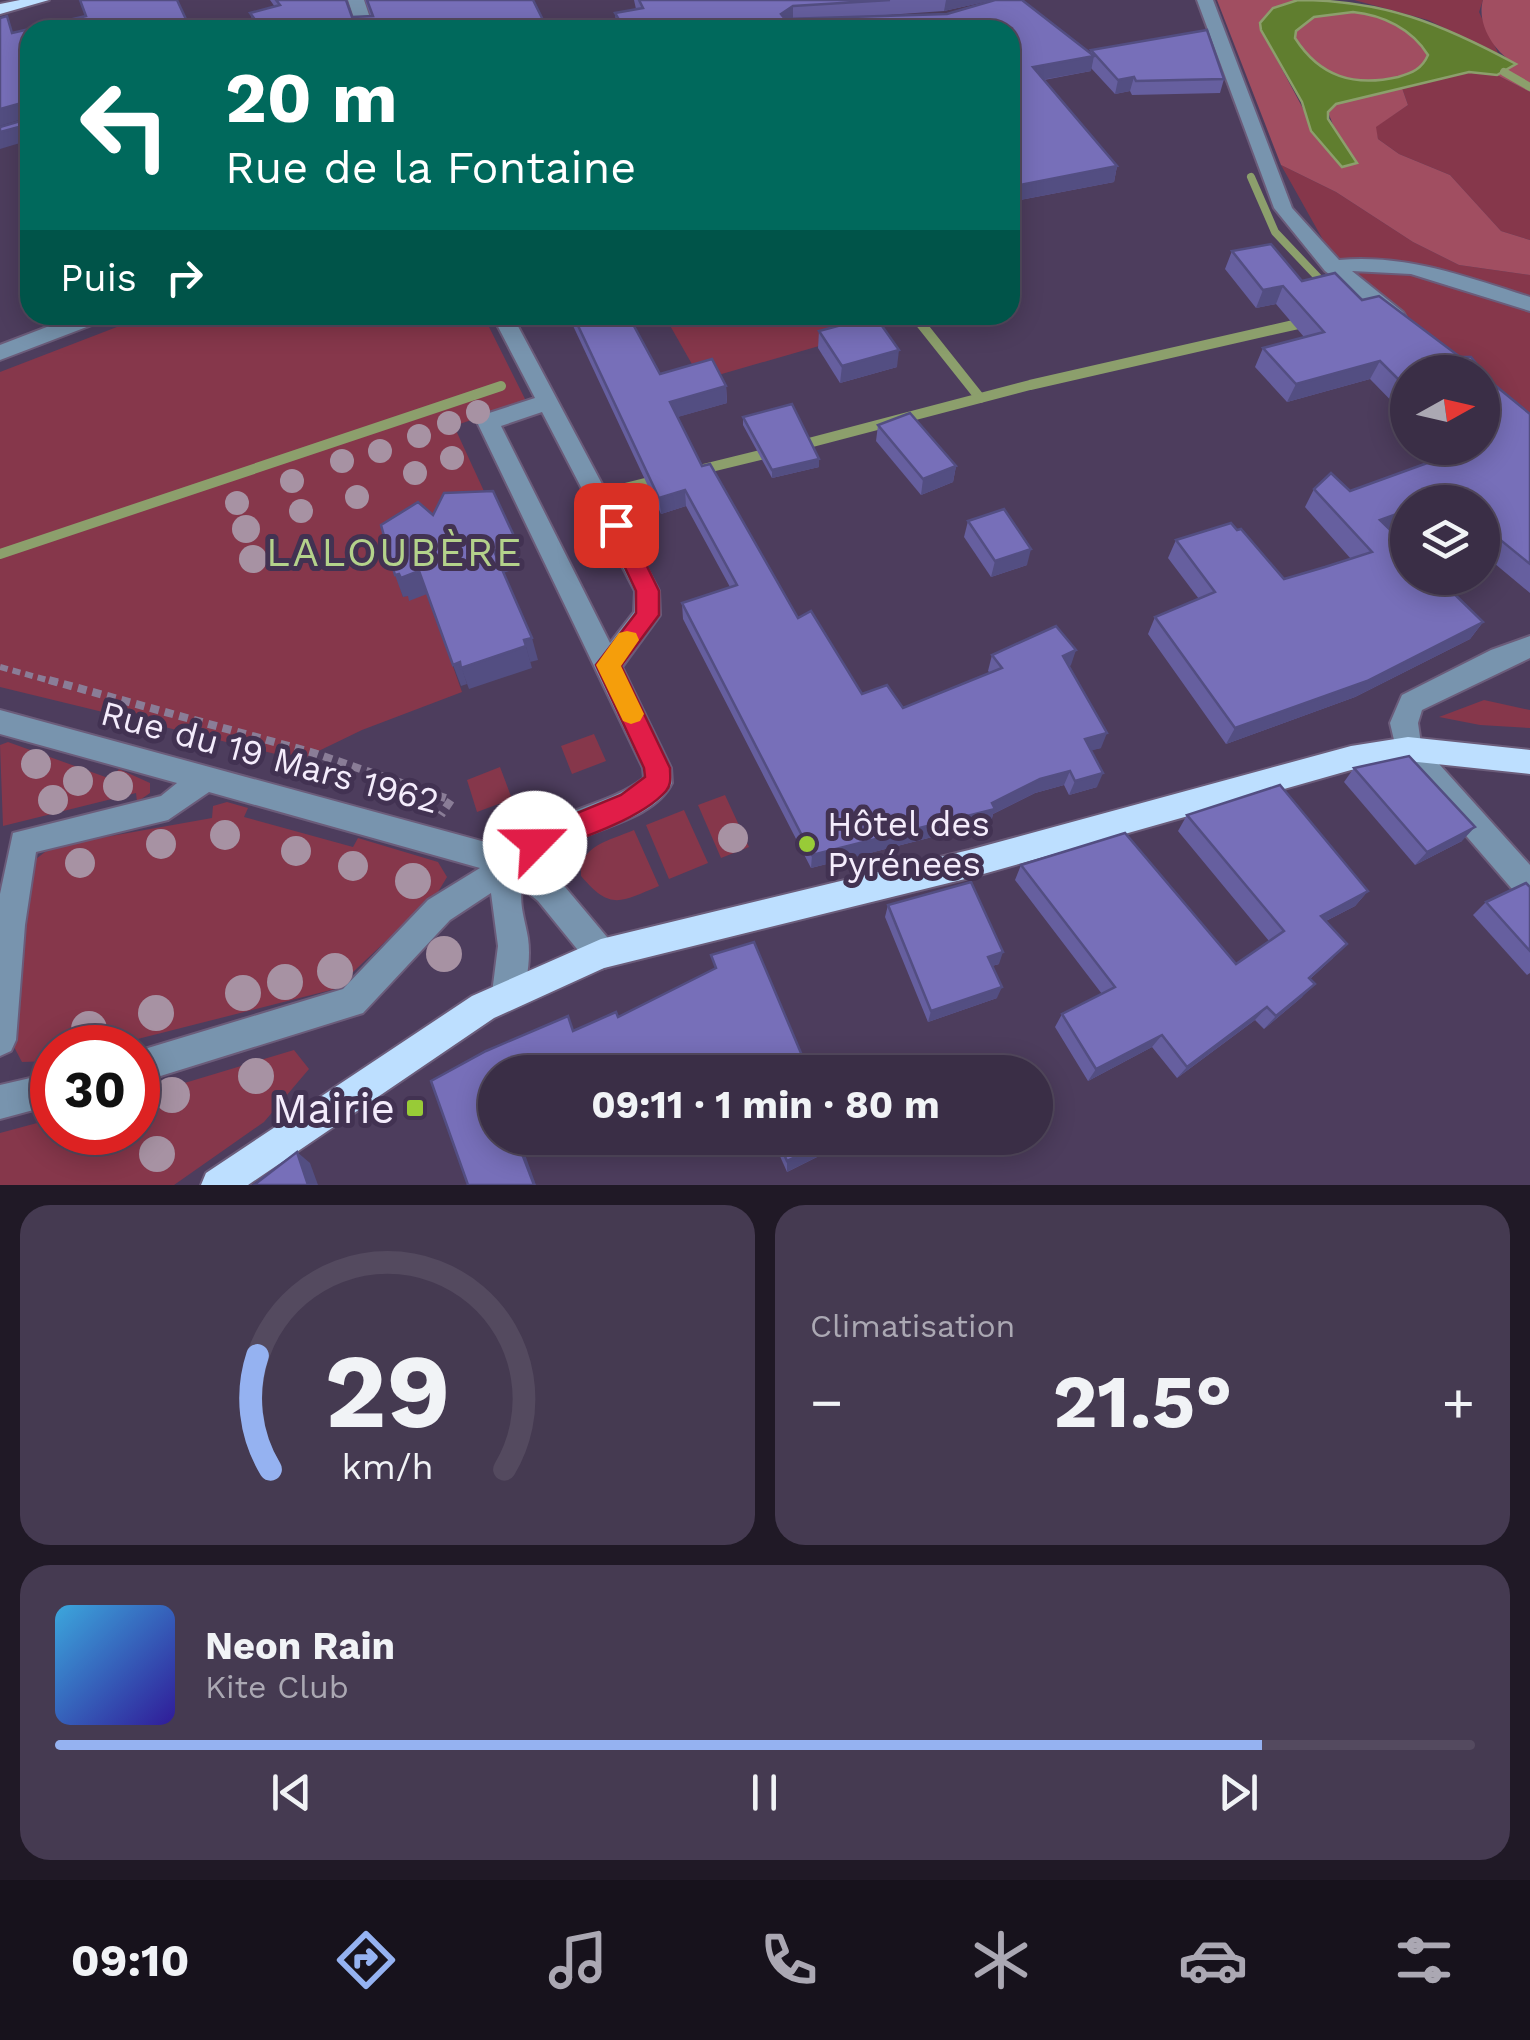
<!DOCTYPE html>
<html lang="fr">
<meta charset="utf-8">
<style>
:root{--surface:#3a2e46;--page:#453a51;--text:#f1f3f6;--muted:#aba8b3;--line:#544a5f;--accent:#95b2f1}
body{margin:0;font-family:"Work Sans",sans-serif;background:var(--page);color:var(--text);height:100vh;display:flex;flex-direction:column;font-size:38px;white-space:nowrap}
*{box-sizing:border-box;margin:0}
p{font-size:32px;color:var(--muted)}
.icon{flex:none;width:55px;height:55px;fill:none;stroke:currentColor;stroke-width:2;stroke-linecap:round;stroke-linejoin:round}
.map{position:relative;height:1185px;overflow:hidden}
.details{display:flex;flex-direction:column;gap:20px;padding:20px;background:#201926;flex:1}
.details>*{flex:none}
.hud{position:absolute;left:20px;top:20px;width:1000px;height:305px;border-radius:30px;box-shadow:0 5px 25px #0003,0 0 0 2px var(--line);background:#00695c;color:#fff;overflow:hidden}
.needle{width:65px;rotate:82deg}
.tools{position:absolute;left:1390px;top:355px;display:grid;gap:20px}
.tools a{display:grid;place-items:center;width:110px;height:110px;border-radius:50%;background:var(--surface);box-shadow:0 5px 25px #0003,0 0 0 2px var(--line);font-size:50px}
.speed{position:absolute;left:30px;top:1025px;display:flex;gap:20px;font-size:50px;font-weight:700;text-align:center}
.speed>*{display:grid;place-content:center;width:130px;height:130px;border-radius:50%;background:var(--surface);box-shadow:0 5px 25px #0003,0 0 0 2px var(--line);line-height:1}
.speed .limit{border:15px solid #d22;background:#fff;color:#111}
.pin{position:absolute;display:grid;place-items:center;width:85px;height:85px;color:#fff;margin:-42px;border-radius:20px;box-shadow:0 5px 15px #0006}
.me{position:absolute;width:110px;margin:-55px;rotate:67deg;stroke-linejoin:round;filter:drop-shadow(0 0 8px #0008)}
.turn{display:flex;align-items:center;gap:35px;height:210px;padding:0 40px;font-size:45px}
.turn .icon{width:130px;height:130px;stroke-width:2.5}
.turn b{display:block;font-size:70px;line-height:85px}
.then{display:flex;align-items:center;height:95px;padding:0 40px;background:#0003;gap:20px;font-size:38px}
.big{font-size:75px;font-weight:700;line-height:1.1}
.details .widget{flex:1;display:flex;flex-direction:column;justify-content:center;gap:15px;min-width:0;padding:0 35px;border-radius:30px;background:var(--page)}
.details .dial{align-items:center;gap:0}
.dial svg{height:260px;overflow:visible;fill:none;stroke:var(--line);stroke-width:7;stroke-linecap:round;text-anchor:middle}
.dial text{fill:var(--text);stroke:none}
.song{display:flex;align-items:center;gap:30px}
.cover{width:120px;height:120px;border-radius:15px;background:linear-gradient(135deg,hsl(200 70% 55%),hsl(250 70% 35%))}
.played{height:10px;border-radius:5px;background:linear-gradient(90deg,var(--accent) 85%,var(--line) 85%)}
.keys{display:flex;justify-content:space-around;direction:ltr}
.heat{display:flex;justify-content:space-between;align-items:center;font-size:55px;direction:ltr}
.details .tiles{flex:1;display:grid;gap:20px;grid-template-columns:1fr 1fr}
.widget:last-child{grid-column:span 2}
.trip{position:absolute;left:478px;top:1055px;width:575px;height:100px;border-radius:50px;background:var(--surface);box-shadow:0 5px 25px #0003,0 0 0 2px var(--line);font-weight:700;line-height:100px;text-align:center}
.menu{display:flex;height:160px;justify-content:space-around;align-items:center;background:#17121c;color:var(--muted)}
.menu .icon{width:70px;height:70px}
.menu .active{color:var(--accent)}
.menu b{font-size:45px;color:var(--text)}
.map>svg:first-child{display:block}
.green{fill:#86374b}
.forest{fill:#a14e61}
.water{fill:#607e2f;stroke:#8c9f6c;stroke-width:2.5;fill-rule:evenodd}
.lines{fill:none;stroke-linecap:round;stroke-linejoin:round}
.stream-far1{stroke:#8c9f6c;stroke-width:8}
.stream{stroke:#8c9f6c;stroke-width:10}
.minor-casing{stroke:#6b5c7a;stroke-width:4}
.major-casing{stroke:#6b5c7a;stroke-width:4}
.path-far1{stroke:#8a7d97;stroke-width:6;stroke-dasharray:8 5;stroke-linecap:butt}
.path{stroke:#8a7d97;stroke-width:8;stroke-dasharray:9 6;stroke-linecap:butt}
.minor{fill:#7894ae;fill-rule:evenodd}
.major{fill:#bddfff;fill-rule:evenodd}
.tree{fill:#a792a3}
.wall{fill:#665f9f}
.shaded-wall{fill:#534e82}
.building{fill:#776fb9;stroke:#534e82;stroke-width:2.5}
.route{fill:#e11d48;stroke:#92132f;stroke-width:2.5}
.slow{fill:#f59e0b}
.poi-dot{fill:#98cb37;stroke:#423252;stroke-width:4}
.labels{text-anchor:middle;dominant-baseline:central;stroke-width:10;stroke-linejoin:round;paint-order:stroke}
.street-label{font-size:35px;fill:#f4ecfc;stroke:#423252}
.poi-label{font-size:35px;fill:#f4ecfc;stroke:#423252;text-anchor:start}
.quarter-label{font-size:40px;letter-spacing:2.5px;fill:#b4d28b;stroke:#423252}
.near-poi-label{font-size:42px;fill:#f4ecfc;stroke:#423252;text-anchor:end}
</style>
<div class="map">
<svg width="1530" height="1185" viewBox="0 0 1530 1185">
<rect width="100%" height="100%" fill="#4d3d5d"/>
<g class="green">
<path d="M1354,0H1483L1479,12L1499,55L1428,20Z"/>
<path d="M1469,72L1497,75L1530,92V240L1501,231L1450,175L1399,154L1378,139L1375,127L1408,105L1402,88Z"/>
<path d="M1281,165L1336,192L1413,242L1459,265L1530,275V415L1483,378L1482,372H1475L1376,295L1327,247Z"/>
<path d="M148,315H483L526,401L454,426L494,513L389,552L403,597L426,590L462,692L362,730L300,760L0,687V372Z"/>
<path d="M664,315H905L909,320L701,380Z"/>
<path d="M1484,700L1530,710V728L1480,725L1439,717Z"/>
<path d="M594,734L606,761L572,774L561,746Z"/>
<path d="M8,742L111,779L119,769L150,783V793L137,802L136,793L3,826L0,745Z"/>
<path d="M500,767L512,799L477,812L467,780Z"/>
<path d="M725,795L749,847L721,858L698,805Z"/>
<path d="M227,802L248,808L244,817L353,847L358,838L438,862L447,877L438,892L335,989L106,1047L52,1048V1061L22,1062L14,1047L32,862L45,852L66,844L212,818L213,806Z"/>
<path d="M684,810L708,863L669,879L646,825Z"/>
<path d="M634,830L659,886C620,902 611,911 581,876C579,845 609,841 634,830Z"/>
<path d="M294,1050L309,1069L264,1122L174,1185H0V1133L52,1119V1132H138V1097Z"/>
</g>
<g class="forest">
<path d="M1217,0H1299L1273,8L1260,22L1261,30L1307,116L1337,135L1328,112L1336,104L1402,88L1408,105L1376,127L1378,139L1399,154L1450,175L1501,231L1530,240V275L1459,265L1413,242L1336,192L1281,165Z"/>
<path d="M1483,0H1530V92L1497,75L1516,64C1495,53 1476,24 1483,0Z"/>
<path d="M1353,12C1383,15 1412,29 1428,55C1422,69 1412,73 1398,77C1354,87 1320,77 1295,38L1296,31L1314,17Z"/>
</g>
<path class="water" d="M1298,0C1384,0 1442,24 1516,64L1497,75L1469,72L1336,104L1328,112V119L1357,163L1342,167L1311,131L1302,102L1261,30L1260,23L1273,8ZM1353,12C1383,15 1412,29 1428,55C1422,69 1412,73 1398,77C1354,87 1320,77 1295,38L1296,31L1314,17Z"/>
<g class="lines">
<g class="stream-far1">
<path d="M1504,72L1530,87"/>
<path d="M1251,177L1275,232L1328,288"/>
</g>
<g class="stream">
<path d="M914,315L980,398"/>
<path d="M801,445L1030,385L1307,322"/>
<path d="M699,470L773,452"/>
<path d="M617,490L661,479"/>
<path d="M0,554L501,386"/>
</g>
<defs>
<g id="minor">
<path d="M348,0H364L374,30H358Z"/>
<path d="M1197,0H1213L1292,208L1339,260C1408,254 1466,277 1530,297V311L1411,274L1352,271L1403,312L1406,317L1396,324L1325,271L1274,208Z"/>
<path d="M78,315H108L105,320L0,360V345Z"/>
<path d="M492,315H512L659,591L660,615L622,667L671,768L672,783C651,827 571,829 536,863L560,881L612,943L616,954L612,965L601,969L590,965L538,901L522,888C519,905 525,920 528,938C531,958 527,985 519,1004L508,1009L497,1004L492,993L498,946L491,893L450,920L363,1013L138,1083V1051L343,989L428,900L480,868L209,792L168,820L36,852L25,925L16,1040L11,1051L0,1056V894L13,833L161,796L177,783L0,734V710L511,849C544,810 605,809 644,778L643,768L477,422L480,416L535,398ZM542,412L635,591L634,612L610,643L501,426Z"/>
<path d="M1530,636V658L1422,710L1418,723L1421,744L1530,865V901L1519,897L1398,757L1390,723L1402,695L1491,650Z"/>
<path d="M52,1073V1105L0,1119V1085Z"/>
</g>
<g id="major">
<path d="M20,0H49L0,14V4Z"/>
<path d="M1408,737L1530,750V774L1408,761L1351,770L969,878L604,968L494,1018L248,1185H201L206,1173L472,996L601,939L969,850L1351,746Z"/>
</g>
</defs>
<use href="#minor" class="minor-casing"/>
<use href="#major" class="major-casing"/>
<path class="path-far1" d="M0,667L58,683"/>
<path class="path" d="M49,680L314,753L451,800L441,815"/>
<use href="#minor" class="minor"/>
<use href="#major" class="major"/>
</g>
<g class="tree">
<circle cx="478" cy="412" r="12"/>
<circle cx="449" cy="423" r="12"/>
<circle cx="419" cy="436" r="12"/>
<circle cx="380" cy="451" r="12"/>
<circle cx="452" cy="458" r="12"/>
<circle cx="342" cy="461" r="12"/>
<circle cx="415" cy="473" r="12"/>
<circle cx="292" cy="481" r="12"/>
<circle cx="357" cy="497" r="12"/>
<circle cx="237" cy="503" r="12"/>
<circle cx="301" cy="511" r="12"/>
<circle cx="246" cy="529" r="14"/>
<circle cx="253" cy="559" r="14"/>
<circle cx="36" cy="764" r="15"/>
<circle cx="78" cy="781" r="15"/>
<circle cx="118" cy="786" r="15"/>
<circle cx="53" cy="800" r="15"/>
<circle cx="225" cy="835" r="15"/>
<circle cx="733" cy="838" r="15"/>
<circle cx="161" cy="844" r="15"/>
<circle cx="296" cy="851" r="15"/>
<circle cx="80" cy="863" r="15"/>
<circle cx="353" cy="866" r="15"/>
<circle cx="413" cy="881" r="18"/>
<circle cx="444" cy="954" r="18"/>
<circle cx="335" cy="971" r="18"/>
<circle cx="285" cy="982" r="18"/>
<circle cx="243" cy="993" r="18"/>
<circle cx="156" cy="1013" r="18"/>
<circle cx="89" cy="1029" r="18"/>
<circle cx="256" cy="1076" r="18"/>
<circle cx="172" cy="1095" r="18"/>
<circle cx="157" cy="1154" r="18"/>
</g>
<g class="wall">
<path d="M270,0H346L352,17H371L365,0H533L548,30H256L250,13L275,7Z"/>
<path d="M634,0H639L641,3L639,0H993L944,11L872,16L947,14L995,0H1022L1090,53L1091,50L1207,30L1224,79L1220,93L1132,95L1130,91L1115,94L1091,68V71L1044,80L1117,166L1114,182L1010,202V30H617L615,13L636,9Z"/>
<path d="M1232,251L1302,281L1362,300L1491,382L1530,414V593L1482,553V502H1408V523L1390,530L1483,622L1470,639L1355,697L1226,744L1148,634L1155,617L1199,599L1168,558L1176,540L1284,579L1351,559L1305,507L1314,489L1350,491L1434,460L1422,448H1482L1408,372V418L1370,379L1287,402L1255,367L1263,348L1304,337L1276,304L1256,308L1225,269Z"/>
<path d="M568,315H628L660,374L726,386L727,403L677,417L702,466L798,618L862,694L903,708L990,673L988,671L992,655L1071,665L1069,666L1101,748L1091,750L1097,787L1069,795L1064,785L1035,793L993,814L991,822L811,868L683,619L682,603L730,587L686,506L661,514Z"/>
<path d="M819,331L897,367L840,383L818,348Z"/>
<path d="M743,417L819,467L772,478L743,425Z"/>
<path d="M878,425L956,466L953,482L921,495L876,441Z"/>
<path d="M968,521L1027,565L991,577L964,537Z"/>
<path d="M1354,768L1462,841L1415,865L1344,782Z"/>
<path d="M1187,815L1368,891L1355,906L1326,921L1333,958L1310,979L1302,997L1264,1029L1255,1020L1177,1078L1152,1047L1088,1081L1055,1027L1062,1014L1102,994L1015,880L1021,865L1236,964L1269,941L1178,831Z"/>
<path d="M1530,887V973L1527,975L1473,915L1486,902Z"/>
<path d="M888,905L999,964L992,966L997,998L928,1022L885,917Z"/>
<path d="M772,1138H837L835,1148L787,1172Z"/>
</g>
<g class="shaded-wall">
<path d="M946,0H993L944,11Z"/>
<path d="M793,6V21L781,29V14Z"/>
<path d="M1094,56L1091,71L1030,82L1033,67Z"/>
<path d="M1134,77L1130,91L1115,94L1118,80Z"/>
<path d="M22,103L29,117L0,126V109Z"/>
<path d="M30,124V140L0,149V132Z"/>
<path d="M1117,166L1114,182L1010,202V187Z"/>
<path d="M1283,286L1276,304L1256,308L1263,290Z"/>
<path d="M53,315H68L55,320Z"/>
<path d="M899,350L897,367L840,383L842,366Z"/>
<path d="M1380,361L1370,379L1287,402L1296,384Z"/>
<path d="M726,386L727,403L671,419L670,402Z"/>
<path d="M819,459V467L772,478V470Z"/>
<path d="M956,466L953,482L921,495L923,479Z"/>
<path d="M685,490L686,506L661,514L659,498Z"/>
<path d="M1446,495L1441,502H1426Z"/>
<path d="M1408,510V523L1370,538L1380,520Z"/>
<path d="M514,536L520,559L517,560L519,568L500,574L494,551L510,537Z"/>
<path d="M1031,549L1027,565L991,577L995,561Z"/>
<path d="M419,571L427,594L409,601L408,596L403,597L395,575Z"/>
<path d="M1483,622L1470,639L1355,697L1226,744L1235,728Z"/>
<path d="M532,638L538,660L530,662L524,640Z"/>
<path d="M526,646L532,668L469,689L461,668Z"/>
<path d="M1076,650L1071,665L1057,671L1063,656Z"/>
<path d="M460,662L467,684L461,686L453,665Z"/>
<path d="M1107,733L1101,748L1079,754L1085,739Z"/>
<path d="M1070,771L1064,785L1035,793L993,814L991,822L811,868L812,855L992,803L1040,779Z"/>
<path d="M1103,773L1097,787L1069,795L1075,781Z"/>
<path d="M1475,827L1462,841L1415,865L1427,852Z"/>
<path d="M1368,891L1355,906L1308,930L1321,916Z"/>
<path d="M1003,952L999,964L984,968L988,957Z"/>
<path d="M1315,984L1302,997L1264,1029L1276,1016Z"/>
<path d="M1002,987L997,998L928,1022L931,1011Z"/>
<path d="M1267,1007L1255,1020L1177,1078L1187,1067Z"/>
<path d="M1162,1035L1152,1047L1088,1081L1096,1069Z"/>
<path d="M516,1138H519L536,1185H534Z"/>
<path d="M692,1138H704L705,1144L679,1155L677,1144Z"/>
<path d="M837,1138L835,1148L787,1172V1161Z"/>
<path d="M297,1152L310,1163L318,1185H308Z"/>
</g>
<g class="building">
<path d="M80,0H177L191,30H30V124L0,132V127L24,120L26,107L22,103L0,109V18L7,16L12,33L86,16Z"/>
<path d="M276,0H346L352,17L373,16L367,0H533L548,30H263L250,13L280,5Z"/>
<path d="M639,0H890L793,6L781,14L785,19L947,14L995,0H1022L1094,56L1033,67L1117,166L1010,187V30H701L697,25L681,30H625L615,13L643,8Z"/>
<path d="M1207,30L1224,79L1136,81L1134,77L1118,80L1091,50Z"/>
<path d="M30,209V260L26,248L20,212Z"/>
<path d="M1271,244L1302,281L1335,273L1362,300L1379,296L1460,357H1471L1491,382L1530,414V564L1482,525V502H1455L1446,495L1426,502H1408V510L1380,520L1408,547V578H1438L1483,622L1367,681L1235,728L1155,617L1215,592L1176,540L1231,523L1237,530L1241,529L1284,579L1325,567L1372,552L1314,489L1331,473L1350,491L1455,453L1450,448H1482V372H1408V389L1380,361L1296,384L1263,348L1324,332L1283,286L1263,290L1232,251Z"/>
<path d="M573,315H628L660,374L712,359L726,386L670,402L702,466L710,464L798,618L811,611L862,694L887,685L903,708L1002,668L992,655L1056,626L1076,650L1063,656L1107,733L1085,739L1103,773L1075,781L1070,771L1040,779L992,803L995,809L812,855L682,603L737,585L685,490L659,498Z"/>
<path d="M875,316L899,350L842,366L819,331Z"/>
<path d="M792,404L819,459L772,470L743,417Z"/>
<path d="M910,413L956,466L923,479L878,425Z"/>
<path d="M493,491L514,536L510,537L513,545L494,551L532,638L524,640L526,646L461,668L460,662L453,665L419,571L401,578L399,574L395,575L381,525L418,502L433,515L444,493Z"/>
<path d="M1004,509L1031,549L995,561L968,521Z"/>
<path d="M1409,756L1475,827L1427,852L1354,768Z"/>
<path d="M1280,785L1368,891L1321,916L1347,944L1309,978L1315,984L1276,1016L1267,1007L1187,1067L1162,1035L1096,1069L1062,1014L1115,987L1021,865L1125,833L1236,964L1284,931L1187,815Z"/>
<path d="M971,882L1003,952L988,957L1002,987L931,1011L888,905Z"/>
<path d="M1526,883L1530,887V951L1486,902Z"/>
<path d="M754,942L809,1072H748L746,1067L733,1072H495V1138H516L534,1185H468L431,1081L486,1051L568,1016L573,1031L616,1012L618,1017L716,968L711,955Z"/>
<path d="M674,1138H692L677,1144Z"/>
<path d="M777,1138H837L787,1161Z"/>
<path d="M297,1152L308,1185H254Z"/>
</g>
<path class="route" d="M616,517L624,519L659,591V615L621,666L670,768C670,776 672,784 666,791C641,820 571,842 535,855L526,852L522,843L526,834L621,795L645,777L644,768L596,665L636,613V591L605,525Z"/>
<path class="slow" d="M627,631L636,633L639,640L621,666L644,714L640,721L631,724L623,721L596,665L619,633Z"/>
<g class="poi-dot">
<circle cx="807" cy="844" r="10"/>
<rect x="405" y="1098" width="20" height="20" rx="5"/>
</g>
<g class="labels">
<g class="street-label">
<text transform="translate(270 757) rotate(15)">Rue du 19 Mars 1962</text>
</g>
<g class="poi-label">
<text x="827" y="824">Hôtel des<tspan x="827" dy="40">Pyrénees</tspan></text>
</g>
<g class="quarter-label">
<text x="395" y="552">LALOUBÈRE</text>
</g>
<g class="near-poi-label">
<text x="395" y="1108">Mairie</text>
</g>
</g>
</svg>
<div class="tools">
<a><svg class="needle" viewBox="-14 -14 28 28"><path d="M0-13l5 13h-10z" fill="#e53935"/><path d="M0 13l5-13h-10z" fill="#aba8b3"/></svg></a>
<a><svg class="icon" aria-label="layers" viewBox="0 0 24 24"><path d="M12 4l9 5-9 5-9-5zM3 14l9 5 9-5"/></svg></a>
</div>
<div class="speed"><div class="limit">30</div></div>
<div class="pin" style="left:616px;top:525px;background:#d93025"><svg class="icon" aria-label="arrive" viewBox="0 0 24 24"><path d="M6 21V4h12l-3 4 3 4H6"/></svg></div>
<svg class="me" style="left:535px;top:843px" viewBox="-20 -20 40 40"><circle r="19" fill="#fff"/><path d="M0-13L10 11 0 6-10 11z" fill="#e11d48"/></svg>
<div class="trip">09:11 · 1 min · 80 m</div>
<div class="hud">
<div class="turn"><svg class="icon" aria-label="left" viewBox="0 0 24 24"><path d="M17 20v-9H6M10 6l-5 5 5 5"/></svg><div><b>20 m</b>Rue de la Fontaine</div></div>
<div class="then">Puis<svg class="icon" aria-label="right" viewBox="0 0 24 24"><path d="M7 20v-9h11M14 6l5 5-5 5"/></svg></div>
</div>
</div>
<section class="details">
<div class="tiles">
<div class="widget dial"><svg viewBox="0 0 100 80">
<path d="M14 69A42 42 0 1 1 86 69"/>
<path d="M14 69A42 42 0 0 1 10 34" stroke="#95b2f1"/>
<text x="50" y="56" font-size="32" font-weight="700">29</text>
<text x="50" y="72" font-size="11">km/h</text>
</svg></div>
<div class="widget"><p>Climatisation</p>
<div class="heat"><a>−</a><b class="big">21.5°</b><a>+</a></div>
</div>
<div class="widget">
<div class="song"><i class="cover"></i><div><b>Neon Rain</b><p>Kite Club</p></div></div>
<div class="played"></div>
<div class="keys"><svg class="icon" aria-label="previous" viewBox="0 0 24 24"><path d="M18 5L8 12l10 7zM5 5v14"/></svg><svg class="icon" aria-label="pause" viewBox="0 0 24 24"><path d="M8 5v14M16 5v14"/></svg><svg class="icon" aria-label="next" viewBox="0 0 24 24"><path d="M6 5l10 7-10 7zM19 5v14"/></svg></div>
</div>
</div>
</section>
<nav class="menu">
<b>09:10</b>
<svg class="icon active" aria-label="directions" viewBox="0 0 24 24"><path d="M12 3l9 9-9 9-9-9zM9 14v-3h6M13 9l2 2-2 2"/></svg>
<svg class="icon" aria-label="music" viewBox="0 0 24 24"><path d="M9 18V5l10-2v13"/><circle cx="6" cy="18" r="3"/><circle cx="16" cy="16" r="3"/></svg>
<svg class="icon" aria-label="phone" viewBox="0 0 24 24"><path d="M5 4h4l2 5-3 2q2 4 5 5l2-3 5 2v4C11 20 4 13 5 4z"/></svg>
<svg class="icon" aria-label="climate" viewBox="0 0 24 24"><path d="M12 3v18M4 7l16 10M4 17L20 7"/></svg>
<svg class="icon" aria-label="car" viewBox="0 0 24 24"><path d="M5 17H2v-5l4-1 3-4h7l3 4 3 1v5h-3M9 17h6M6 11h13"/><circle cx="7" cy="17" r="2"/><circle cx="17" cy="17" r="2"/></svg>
<svg class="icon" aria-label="filters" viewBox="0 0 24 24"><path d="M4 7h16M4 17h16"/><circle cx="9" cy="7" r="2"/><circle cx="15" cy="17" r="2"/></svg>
</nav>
